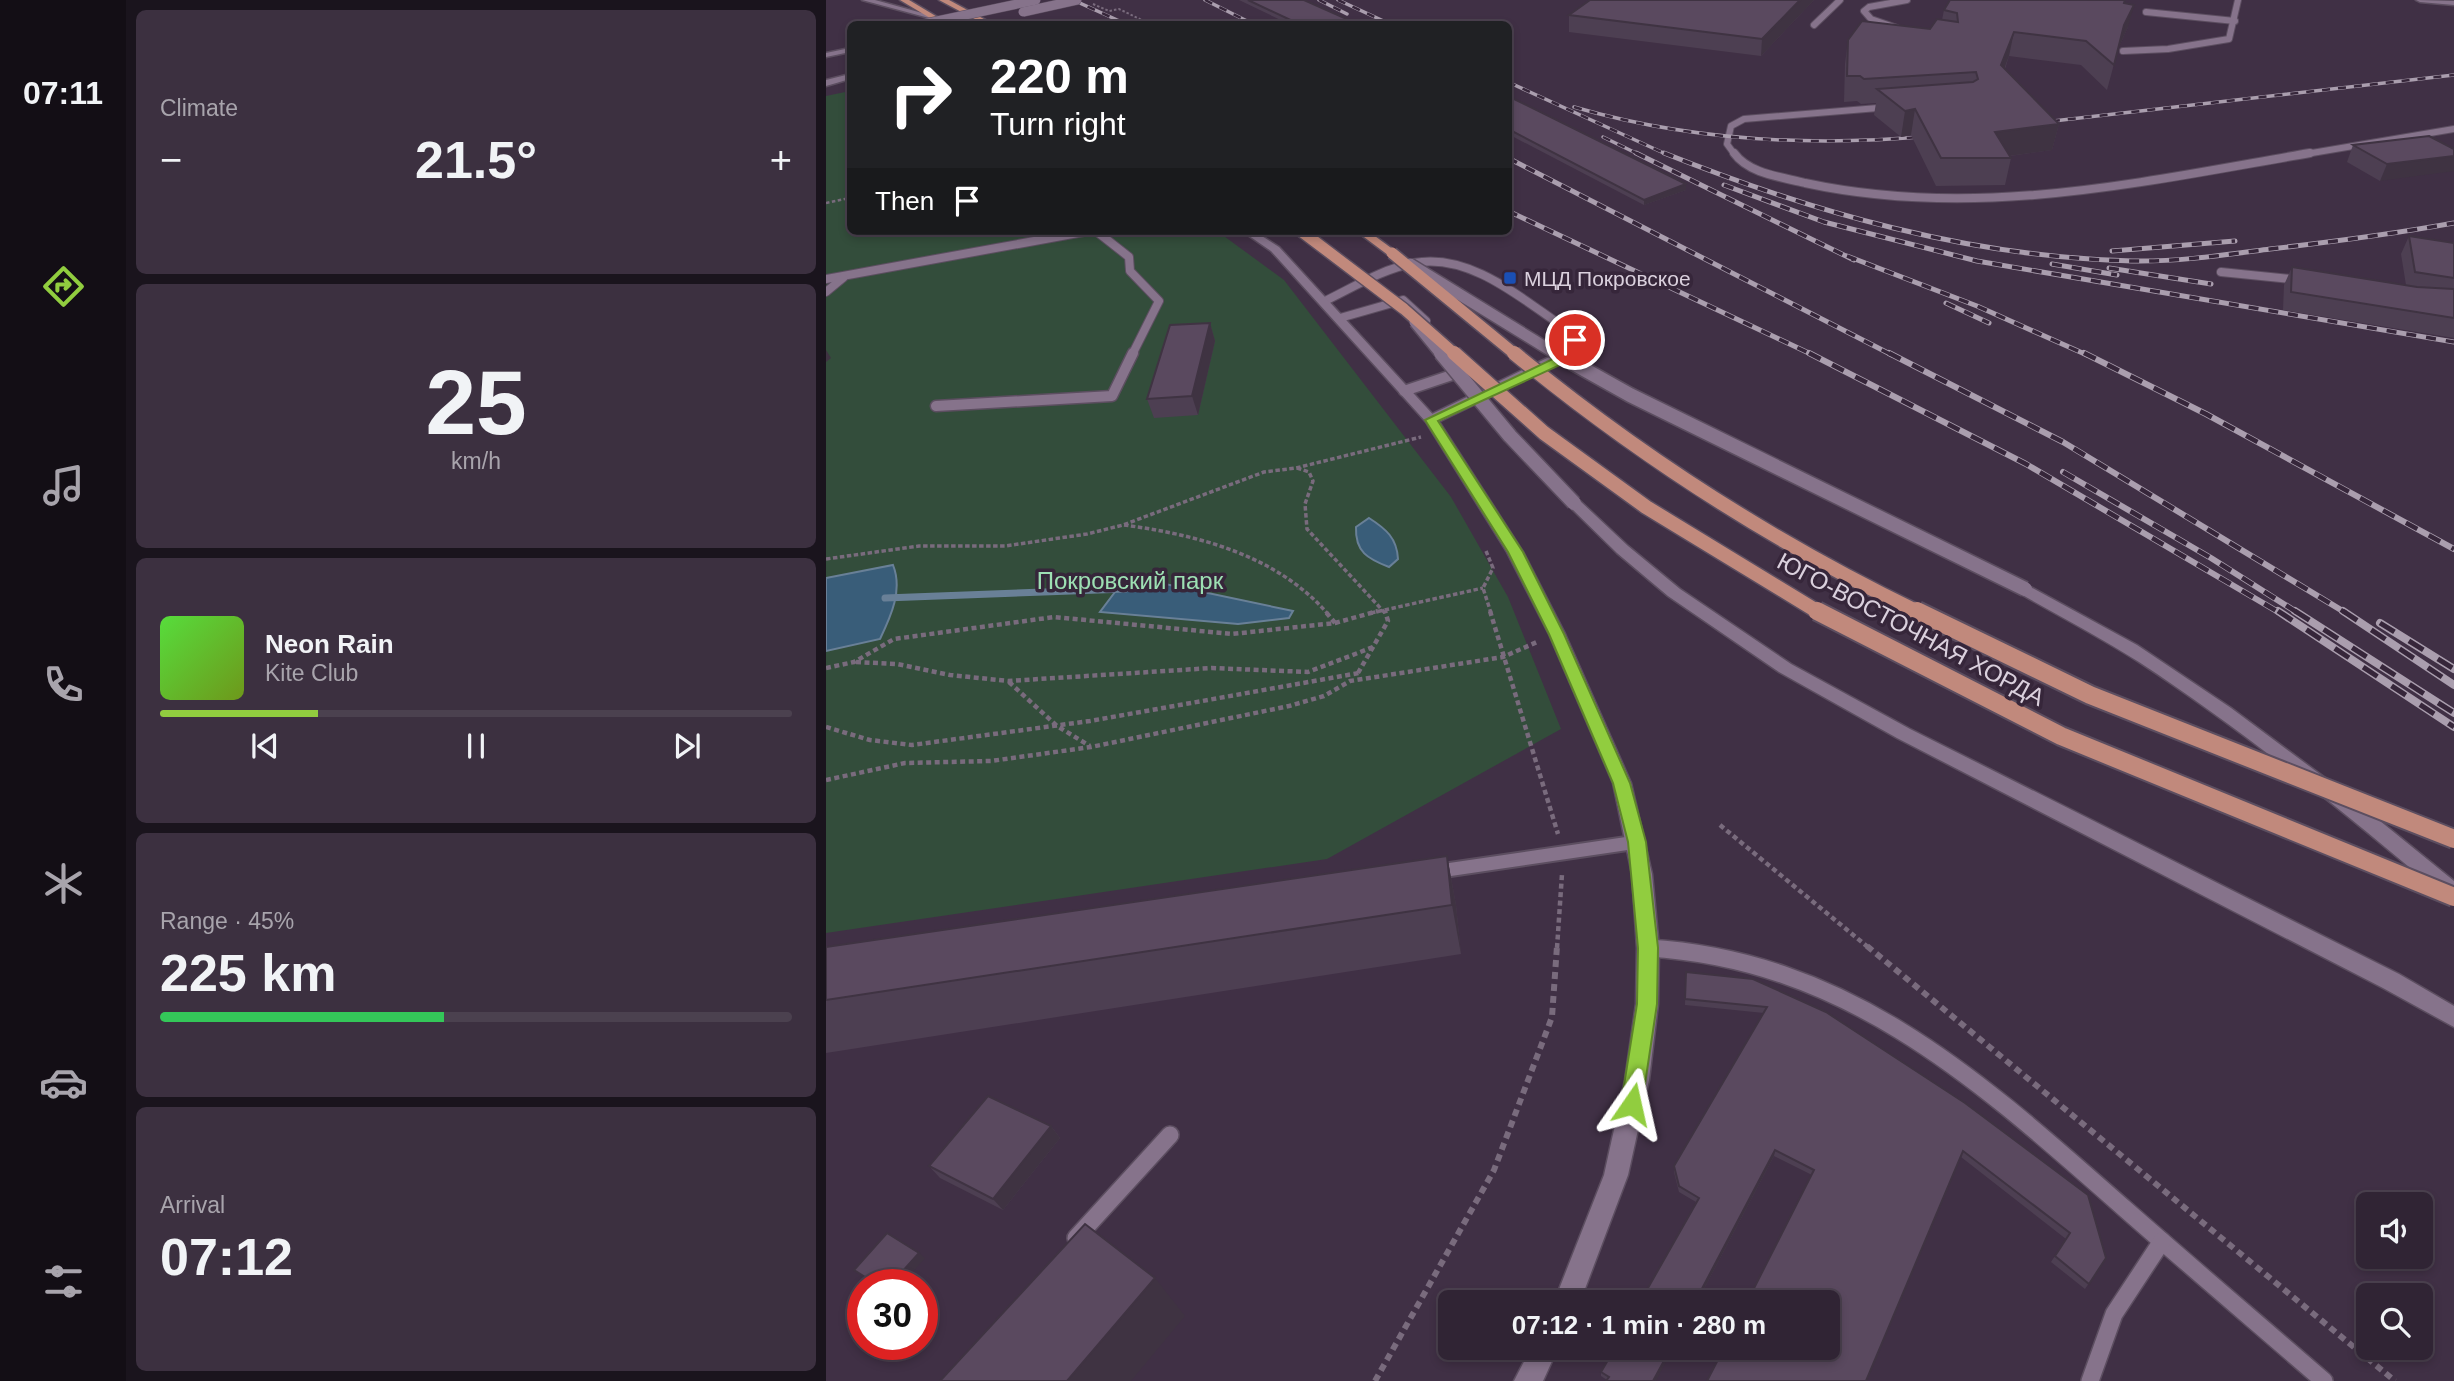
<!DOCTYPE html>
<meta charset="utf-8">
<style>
:root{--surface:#302434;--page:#3c3040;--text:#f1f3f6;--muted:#a8a4ac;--line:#4b414f;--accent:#91cd3f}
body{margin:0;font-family:Helvetica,sans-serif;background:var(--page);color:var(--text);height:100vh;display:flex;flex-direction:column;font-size:26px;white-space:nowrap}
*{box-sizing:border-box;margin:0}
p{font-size:23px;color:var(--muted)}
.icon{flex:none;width:38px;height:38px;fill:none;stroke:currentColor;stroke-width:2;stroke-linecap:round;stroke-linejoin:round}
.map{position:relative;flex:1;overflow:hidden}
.drawer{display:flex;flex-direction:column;gap:10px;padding:10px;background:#1a141d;width:700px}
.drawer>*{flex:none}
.hud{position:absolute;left:21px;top:21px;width:665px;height:214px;border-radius:10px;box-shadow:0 4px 10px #0003,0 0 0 2px var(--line);background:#202124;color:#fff;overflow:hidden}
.tools{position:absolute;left:1530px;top:1192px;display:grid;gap:14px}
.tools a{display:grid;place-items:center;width:77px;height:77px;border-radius:10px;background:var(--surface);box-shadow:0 4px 10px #0003,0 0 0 2px var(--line);font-size:35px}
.speed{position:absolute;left:21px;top:1269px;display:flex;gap:14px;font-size:35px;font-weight:700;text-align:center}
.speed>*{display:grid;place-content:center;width:91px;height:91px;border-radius:50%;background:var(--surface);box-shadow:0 4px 10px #0003,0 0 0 2px var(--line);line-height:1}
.speed .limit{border:10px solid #d22;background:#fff;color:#111}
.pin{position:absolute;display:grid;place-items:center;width:60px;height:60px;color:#fff;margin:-30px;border:4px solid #fff;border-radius:50%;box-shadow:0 2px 7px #0007}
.me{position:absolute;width:77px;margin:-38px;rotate:11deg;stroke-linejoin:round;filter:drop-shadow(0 0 5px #0008)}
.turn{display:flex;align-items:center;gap:24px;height:147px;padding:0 28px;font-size:32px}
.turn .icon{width:91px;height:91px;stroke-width:2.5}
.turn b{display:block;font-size:49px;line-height:60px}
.then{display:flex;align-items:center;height:66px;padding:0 28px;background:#0003;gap:14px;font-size:26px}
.big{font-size:52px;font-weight:800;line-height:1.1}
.drawer .widget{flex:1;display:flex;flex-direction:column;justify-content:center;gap:10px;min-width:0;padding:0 24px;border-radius:10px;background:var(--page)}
.drawer .dial{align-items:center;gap:0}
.dial b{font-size:91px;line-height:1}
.song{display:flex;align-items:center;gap:21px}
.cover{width:84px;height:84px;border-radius:10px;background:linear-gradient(135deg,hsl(110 70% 55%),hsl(80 70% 35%))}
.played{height:7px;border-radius:4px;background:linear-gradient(90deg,var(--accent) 25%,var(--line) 25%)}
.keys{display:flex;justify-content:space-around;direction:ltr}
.heat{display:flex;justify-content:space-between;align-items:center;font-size:38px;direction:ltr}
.charge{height:10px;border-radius:5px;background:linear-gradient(90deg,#34c759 45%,var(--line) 0)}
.trip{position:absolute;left:612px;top:1290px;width:402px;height:70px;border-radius:10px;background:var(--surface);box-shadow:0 4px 10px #0003,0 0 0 2px var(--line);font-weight:800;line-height:70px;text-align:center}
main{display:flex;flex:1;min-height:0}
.tabs{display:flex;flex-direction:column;width:126px;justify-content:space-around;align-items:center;background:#130e15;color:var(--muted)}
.tabs .icon{width:49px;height:49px}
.tabs .current{color:var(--accent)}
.tabs b{font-size:32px;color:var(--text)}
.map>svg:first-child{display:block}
.green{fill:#334d3b}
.water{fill:#395d79;stroke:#698097;stroke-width:2}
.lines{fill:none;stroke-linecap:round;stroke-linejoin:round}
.stream{stroke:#698097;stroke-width:7}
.service-far4-casing{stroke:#5c4e60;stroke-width:8}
.service-far3-casing{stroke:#5c4e60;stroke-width:10}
.service-far2-casing{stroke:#5c4e60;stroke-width:13}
.service-far1-casing{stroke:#5c4e60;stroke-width:17}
.service-casing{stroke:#5c4e60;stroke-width:20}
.minor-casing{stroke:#5c4e60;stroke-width:3}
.secondary-casing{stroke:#5c4e60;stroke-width:3}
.primary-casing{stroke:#5c4e60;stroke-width:3}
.path-far4{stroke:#796b7d;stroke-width:2;stroke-dasharray:2.5 2;stroke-linecap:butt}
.path-far3{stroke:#796b7d;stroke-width:2.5;stroke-dasharray:3.5 2.5;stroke-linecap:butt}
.path-far2{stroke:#796b7d;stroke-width:3.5;stroke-dasharray:4.5 2.5;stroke-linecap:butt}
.path-far1{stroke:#796b7d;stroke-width:4.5;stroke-dasharray:5 3.5;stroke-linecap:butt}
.path{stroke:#796b7d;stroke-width:6;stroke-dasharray:7 5;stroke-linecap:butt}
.service-far4{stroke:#86738b;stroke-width:6}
.service-far3{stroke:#86738b;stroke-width:8}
.service-far2{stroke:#86738b;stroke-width:10}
.service-far1{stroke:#86738b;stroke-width:13}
.service{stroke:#86738b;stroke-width:17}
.minor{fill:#86738b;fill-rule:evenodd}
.secondary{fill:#86738b;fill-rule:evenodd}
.primary{fill:#c1897c;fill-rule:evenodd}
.rail-far3-casing{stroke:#aa9eae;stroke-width:3.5}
.rail-far2-casing{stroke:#aa9eae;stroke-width:5}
.rail-far1-casing{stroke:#aa9eae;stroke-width:6}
.rail-casing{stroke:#aa9eae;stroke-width:8}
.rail-far3{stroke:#36263a;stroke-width:2.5;stroke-dasharray:8;stroke-linecap:butt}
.rail-far2{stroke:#36263a;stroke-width:3.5;stroke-dasharray:10;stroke-linecap:butt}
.rail-far1{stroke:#36263a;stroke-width:4.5;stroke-dasharray:13;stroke-linecap:butt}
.rail{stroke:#36263a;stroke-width:5;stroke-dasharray:17;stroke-linecap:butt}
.secondary-bridge-far2-casing{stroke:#5c4e60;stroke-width:10;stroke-linecap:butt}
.secondary-bridge-far1-casing{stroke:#5c4e60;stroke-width:14;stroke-linecap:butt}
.secondary-bridge-casing{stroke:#5c4e60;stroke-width:17;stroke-linecap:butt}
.primary-bridge-far2-casing{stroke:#5c4e60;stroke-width:14;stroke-linecap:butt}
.primary-bridge-far1-casing{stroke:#5c4e60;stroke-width:17;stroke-linecap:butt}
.primary-bridge-casing{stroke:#5c4e60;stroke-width:22;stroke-linecap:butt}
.secondary-bridge-far2{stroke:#86738b;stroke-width:9}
.secondary-bridge-far1{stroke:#86738b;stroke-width:11}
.secondary-bridge{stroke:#86738b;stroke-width:14}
.primary-bridge-far2{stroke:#c1897c;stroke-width:11}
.primary-bridge-far1{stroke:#c1897c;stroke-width:14}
.primary-bridge{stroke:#c1897c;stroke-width:18}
.wall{fill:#4d3f52}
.shaded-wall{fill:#3f3342}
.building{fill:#5a495f;stroke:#3f3342;stroke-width:2}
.route{fill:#91cd3f;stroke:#5e8529;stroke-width:2}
.transit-dot{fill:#1a4fb4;stroke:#36263a;stroke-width:2.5}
.labels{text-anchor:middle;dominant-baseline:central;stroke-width:7;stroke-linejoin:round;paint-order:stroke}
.far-poi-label{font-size:21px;fill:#dad0dd;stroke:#36263a;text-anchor:start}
.park-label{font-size:24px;fill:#9de0b3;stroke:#36263a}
.street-label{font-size:24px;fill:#dad0dd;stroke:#36263a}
</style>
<main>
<nav class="tabs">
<b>07:11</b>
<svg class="icon current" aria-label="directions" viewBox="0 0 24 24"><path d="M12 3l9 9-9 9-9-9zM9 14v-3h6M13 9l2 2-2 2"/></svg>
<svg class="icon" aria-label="music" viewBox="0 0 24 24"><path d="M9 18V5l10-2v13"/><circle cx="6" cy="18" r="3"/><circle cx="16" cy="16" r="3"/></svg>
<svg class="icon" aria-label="phone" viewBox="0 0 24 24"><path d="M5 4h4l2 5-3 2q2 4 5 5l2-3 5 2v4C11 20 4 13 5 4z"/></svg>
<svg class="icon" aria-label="climate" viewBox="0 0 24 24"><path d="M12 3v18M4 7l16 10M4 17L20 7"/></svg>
<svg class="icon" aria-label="car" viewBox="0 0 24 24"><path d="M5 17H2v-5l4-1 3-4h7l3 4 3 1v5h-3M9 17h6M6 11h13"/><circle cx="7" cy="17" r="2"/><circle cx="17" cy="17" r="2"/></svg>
<svg class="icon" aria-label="filters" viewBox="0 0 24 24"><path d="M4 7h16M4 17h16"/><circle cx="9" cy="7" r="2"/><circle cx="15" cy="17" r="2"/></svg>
</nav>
<section class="drawer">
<div class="widget"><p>Climate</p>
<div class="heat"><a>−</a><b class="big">21.5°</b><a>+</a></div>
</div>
<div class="widget dial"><b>25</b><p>km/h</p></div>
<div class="widget">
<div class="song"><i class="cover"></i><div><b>Neon Rain</b><p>Kite Club</p></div></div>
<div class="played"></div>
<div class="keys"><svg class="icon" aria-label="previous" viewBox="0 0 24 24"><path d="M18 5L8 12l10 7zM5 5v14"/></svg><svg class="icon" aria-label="pause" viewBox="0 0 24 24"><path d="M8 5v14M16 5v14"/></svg><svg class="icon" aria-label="next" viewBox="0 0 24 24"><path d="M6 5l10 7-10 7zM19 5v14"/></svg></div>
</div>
<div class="widget"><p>Range · 45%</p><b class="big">225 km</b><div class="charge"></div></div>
<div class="widget"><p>Arrival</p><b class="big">07:12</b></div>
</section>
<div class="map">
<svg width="1628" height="1381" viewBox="0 0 1628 1381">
<rect width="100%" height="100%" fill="#403045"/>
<path class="green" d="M24,91V231H391L458,280L625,497L682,597L735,729L501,859L0,933V96Z"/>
<g class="water">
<path d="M543,518C560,529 571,538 572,559L563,567C542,559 529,552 530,527Z"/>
<path d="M67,565C77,590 65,616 54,639L0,651V578Z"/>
<path d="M301,576L467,611L463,618L412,624L274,612Z"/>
</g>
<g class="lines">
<path class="stream" d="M59,598L300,589"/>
<defs>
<g id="service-far4">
<path d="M1320,12L1409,21"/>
<path d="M988,25L1014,0"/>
<path d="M1071,28L1045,19L1038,11L1043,7L1081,0"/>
<path d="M1297,51L1342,49L1403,39L1412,0"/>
<path d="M909,155L901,144L905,126L918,119L1064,107"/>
<path d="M1474,155L1628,129"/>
</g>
<g id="service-far3">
<path d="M908,153C923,174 956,177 979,183C1151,220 1315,182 1484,153"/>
<path d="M270,231L303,257L304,271L333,301L306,355"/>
<path d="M1395,272L1475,280"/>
<path d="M0,279L263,231"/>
<path d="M0,292L17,278"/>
<path d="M499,301C528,287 556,269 588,263C645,252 698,301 742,330L749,340L746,351L741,355"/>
<path d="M514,318L577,300L600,321"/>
</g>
<g id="service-far2">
<path d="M578,391L641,370"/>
<path d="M110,406L286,396L307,353"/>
<path d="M605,420L743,353"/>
</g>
<path id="service-far1" d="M607,872L811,842"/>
<g id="service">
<path d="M822,948C1023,960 1155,1082 1298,1208C1364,1266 1431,1323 1498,1381"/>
<path d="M250,1238L344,1135"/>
<path d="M1264,1381L1288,1314L1336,1241"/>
</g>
<g id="minor">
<path d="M416,231H428L453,247L612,420L697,552L739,634L805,783L826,874L833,948L832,1004L823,1080L802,1175L754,1302H728L778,1175L799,1080L810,1004L811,948L806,874L787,783L723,634L681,552L600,422L445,251Z"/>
<path d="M705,1348H732L717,1381H688Z"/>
</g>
<g id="secondary">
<path d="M36,0H49L107,16L103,18Z"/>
<path d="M1590,0L1628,1V5L1594,2Z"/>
<path d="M24,48V52L0,57V53Z"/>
<path d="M24,74V79L0,86V80Z"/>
<path d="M748,499L753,500L802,546L854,589L965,664L1084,729L1573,974L1628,1006V1027L1557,988L1071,738L953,672L842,596L791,553L743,506L741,503Z"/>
<path d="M1199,584L1311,645L1405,708L1522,795L1628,881V901L1621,899C1522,815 1421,733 1313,662C1274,637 1233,616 1193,593L1191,589L1193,585Z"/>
</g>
<g id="primary">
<path d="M74,0H83L123,24H114Z"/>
<path d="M113,0H123L167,24H158Z"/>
<path d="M530,231H542L572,253L562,255Z"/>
</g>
</defs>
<use href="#service-far4" class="service-far4-casing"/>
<use href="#service-far3" class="service-far3-casing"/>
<use href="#service-far2" class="service-far2-casing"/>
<use href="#service-far1" class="service-far1-casing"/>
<use href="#service" class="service-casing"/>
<use href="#minor" class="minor-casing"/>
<use href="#secondary" class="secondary-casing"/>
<use href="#primary" class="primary-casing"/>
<path class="path-far4" d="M267,4L283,11L293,9L324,24"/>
<path class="path-far3" d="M0,203L24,198"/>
<g class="path-far2">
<path d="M471,468L483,472L487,481L479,504L481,529L559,613"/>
<path d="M298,525C372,535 450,555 501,613"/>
<path d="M660,551L667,568L657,588L665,613"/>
<path d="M0,559L93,546H179L261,534L297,525L438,472L470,468L595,437"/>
<path d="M545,613L657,588"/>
</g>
<g class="path-far1">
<path d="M664,611L732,834"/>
<path d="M509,623L552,611"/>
<path d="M30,662L71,664L124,675L182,681L386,668L482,672L550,646"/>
<path d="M0,668L28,662L68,639L228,617L406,634L509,623L499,611"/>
<path d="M532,673L562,621L559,611"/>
<path d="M183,682L231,726L264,746"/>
<path d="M0,727L44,740L86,745L264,721L533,673"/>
<path d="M0,780L79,763L165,761L265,747L463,706L498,696L524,681L677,657L711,642"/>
<path d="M894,825L1043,948"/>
<path d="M731,948L736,874"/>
</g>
<g class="path">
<path d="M1041,946L1569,1381"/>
<path d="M549,1381L668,1170L726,1017L731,946"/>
</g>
<use href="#service-far4" class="service-far4"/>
<use href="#service-far3" class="service-far3"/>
<use href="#service-far2" class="service-far2"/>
<use href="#service-far1" class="service-far1"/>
<use href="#service" class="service"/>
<use href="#minor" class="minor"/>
<use href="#secondary" class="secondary"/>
<use href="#primary" class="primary"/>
<defs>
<g id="rail-far3">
<path d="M247,0L300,24"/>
<path d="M379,0L427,24"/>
<path d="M493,0L521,14"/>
<path d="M512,0L564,24"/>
<path d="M682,82L842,155"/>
<path d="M748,107C865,141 984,147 1105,136"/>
<path d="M1210,123L1628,75"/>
<path d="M777,137L814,155"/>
</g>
<g id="rail-far2">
<path d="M810,153L1028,260"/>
<path d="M838,153C989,213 1143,257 1306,261C1352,262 1398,255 1444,249C1505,242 1567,234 1628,223"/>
<path d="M682,158L1066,355"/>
<path d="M898,185L998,222L1151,261L1628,342"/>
<path d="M682,211L987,355"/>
<path d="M1286,251L1409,241"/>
<path d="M1021,256L1151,306L1261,355"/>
<path d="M1226,264L1291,275"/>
<path d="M1283,268L1385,284"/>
<path d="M1120,303L1163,323"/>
</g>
<g id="rail-far1">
<path d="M983,353L1200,464L1454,613"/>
<path d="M1063,353L1237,442L1520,613"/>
<path d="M1258,353L1380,414L1628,549"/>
<path d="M1237,472L1385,558L1472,613"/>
</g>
<g id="rail">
<path d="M1452,611L1628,727"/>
<path d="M1469,611L1628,713"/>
<path d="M1517,611L1628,685"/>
<path d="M1554,623L1628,669"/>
</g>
</defs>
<use href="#rail-far3" class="rail-far3-casing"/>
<use href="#rail-far2" class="rail-far2-casing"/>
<use href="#rail-far1" class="rail-far1-casing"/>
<use href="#rail" class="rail-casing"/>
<use href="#rail-far3" class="rail-far3"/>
<use href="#rail-far2" class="rail-far2"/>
<use href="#rail-far1" class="rail-far1"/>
<use href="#rail" class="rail"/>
<defs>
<g id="secondary-bridge-far2">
<path d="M197,12L251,0"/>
<path d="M97,24L210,0"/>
</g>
<g id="secondary-bridge-far1">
<path d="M584,264L732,355"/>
<path d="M589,322L616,355"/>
</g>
<g id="secondary-bridge">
<path d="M615,353L684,436L748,503"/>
<path d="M729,353L804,395L1199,589"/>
</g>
<g id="primary-bridge-far2">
<path d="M475,231L578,309L630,355"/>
<path d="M566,253L690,355"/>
</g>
<g id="primary-bridge-far1">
<path d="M628,353L718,433L820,507L994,613"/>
<path d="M688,353C812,455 949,543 1094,613"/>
</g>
<g id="primary-bridge">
<path d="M991,611L1235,736L1628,897"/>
<path d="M1091,611L1264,695L1628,839"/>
</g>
</defs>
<use href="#secondary-bridge-far2" class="secondary-bridge-far2-casing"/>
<use href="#secondary-bridge-far1" class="secondary-bridge-far1-casing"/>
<use href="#secondary-bridge" class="secondary-bridge-casing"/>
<use href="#primary-bridge-far2" class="primary-bridge-far2-casing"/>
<use href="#primary-bridge-far1" class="primary-bridge-far1-casing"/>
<use href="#primary-bridge" class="primary-bridge-casing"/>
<use href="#secondary-bridge-far2" class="secondary-bridge-far2"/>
<use href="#secondary-bridge-far1" class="secondary-bridge-far1"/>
<use href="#secondary-bridge" class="secondary-bridge"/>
<use href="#primary-bridge-far2" class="primary-bridge-far2"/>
<use href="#primary-bridge-far1" class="primary-bridge-far1"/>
<use href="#primary-bridge" class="primary-bridge"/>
</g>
<g class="wall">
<path d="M413,0H478L532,24H463Z"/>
<path d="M764,0H988L935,56L743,32V15Z"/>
<path d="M1299,4L1302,27L1292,49L1281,90L1255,65L1183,56L1179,69L1233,124L1226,150L1184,156L1185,158L1179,185L1110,186L1085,135L1075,137L1048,115L1050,103L1035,104L1031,101L1018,102L1019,64L1022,40L1104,29L1116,20L1118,10Z"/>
<path d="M682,96L860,184V190L818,205L682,134Z"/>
<path d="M1527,145L1628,149L1554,181L1521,162Z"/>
<path d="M1583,236L1628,243V338L1457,310L1458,285L1466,267L1580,285L1575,254Z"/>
<path d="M384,323L389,341L372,415L328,418L321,399Z"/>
<path d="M621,856L630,905L635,954L0,1053V947Z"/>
<path d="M860,972L927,979L1280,1258L1259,1289L1225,1262L1240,1239L1135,1157L986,1175L948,1156L871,1302H814L870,1202L853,1192L848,1172V1166L938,1013L859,1005Z"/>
<path d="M225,1126L234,1138L177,1210L114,1178L103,1166Z"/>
<path d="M847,1348L781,1380L775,1376V1372Z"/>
</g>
<g class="shaded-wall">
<path d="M974,0H988L935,56L936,39Z"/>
<path d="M1308,5L1302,27L1292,49L1298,25Z"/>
<path d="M1188,32L1183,56L1170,90L1175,65Z"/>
<path d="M1089,109L1085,135L1075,137L1079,111Z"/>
<path d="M1233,124L1226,150L1168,158L1169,132Z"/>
<path d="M1628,156V171L1554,181L1561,164Z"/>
<path d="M860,184V190L818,205V200Z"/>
<path d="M384,323L389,341L372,415L366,396Z"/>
<path d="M0,350L5,358L0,362Z"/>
<path d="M621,856L630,905L635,954L626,905Z"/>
<path d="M225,1126L234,1138L177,1210L167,1199Z"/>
<path d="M949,1150L948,1156L871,1302H869Z"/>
<path d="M93,1253L99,1258L76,1284H65Z"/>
<path d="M329,1278L359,1316L305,1381H241Z"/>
<path d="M845,1348H847L830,1381H827Z"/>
</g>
<g class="building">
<path d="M422,0H478L532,24H473Z"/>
<path d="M764,0H974L936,39L743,15Z"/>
<path d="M1124,0H1299L1298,3L1308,5L1298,25L1288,65L1260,41L1188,32L1175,65L1233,124L1169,132L1185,158H1115L1089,109L1079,111L1051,89L1147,82L1152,79L1150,72L1038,79L1034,76H1021L1022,40L1036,21L1104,29L1111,19L1132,22L1131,13L1118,10Z"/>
<path d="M682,96L860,184L818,200L682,129Z"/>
<path d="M1603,136L1628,149V156L1561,164L1527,145Z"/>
<path d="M1583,236L1628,243V278L1589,272Z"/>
<path d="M1466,267L1591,287L1628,289V318L1465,292Z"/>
<path d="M384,323L366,396L321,399L344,325Z"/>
<path d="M621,856L626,905L0,1000V947Z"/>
<path d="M860,972L927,979L1000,1012L1139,1103L1262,1195L1280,1258L1263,1284L1229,1256L1244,1233L1137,1151L1040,1381H881L898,1348H1003V1302H921L988,1170L949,1150L869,1302H814L873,1198L853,1186L848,1166L941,1007L859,999Z"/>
<path d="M162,1096L225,1126L167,1199L103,1166Z"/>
<path d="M259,1224L329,1278L241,1381H114Z"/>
<path d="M61,1233L93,1253L65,1284H50L28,1270Z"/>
<path d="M789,1348H845L827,1381H780L783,1377L775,1372Z"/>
</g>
<path class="route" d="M745,338L755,340L750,353L734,365L612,421L697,552L738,634L804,783L820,842L832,948L831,1004L816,1104L813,1111L806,1114L798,1111L795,1104L811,1004L812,948L802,842L787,783L723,634L682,552L599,420L725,360L740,349Z"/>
<rect class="transit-dot" x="677" y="271" width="14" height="14" rx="3.5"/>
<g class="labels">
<g class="far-poi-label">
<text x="698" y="278">МЦД Покровское</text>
</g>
<g class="park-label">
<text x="304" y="580">Покровский парк</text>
</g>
<g class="street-label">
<text transform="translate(1085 629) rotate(28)">ЮГО-ВОСТОЧНАЯ ХОРДА</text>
</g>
</g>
</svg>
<div class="tools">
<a><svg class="icon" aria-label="sound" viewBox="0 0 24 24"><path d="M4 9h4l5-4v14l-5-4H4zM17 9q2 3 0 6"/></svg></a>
<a><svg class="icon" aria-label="search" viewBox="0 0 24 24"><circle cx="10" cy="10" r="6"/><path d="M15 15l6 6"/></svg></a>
</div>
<div class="speed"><div class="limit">30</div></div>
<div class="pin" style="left:749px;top:340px;background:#d93025"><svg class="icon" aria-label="arrive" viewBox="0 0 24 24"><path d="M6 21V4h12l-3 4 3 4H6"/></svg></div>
<svg class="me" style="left:806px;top:1104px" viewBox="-20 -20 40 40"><path d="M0-17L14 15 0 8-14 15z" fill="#91cd3f" stroke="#fff" stroke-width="4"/></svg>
<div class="trip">07:12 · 1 min · 280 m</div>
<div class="hud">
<div class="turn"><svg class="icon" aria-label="right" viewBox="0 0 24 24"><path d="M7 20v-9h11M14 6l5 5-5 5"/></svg><div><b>220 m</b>Turn right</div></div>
<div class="then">Then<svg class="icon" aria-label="arrive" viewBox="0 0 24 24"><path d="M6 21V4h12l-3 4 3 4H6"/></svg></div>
</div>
</div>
</main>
